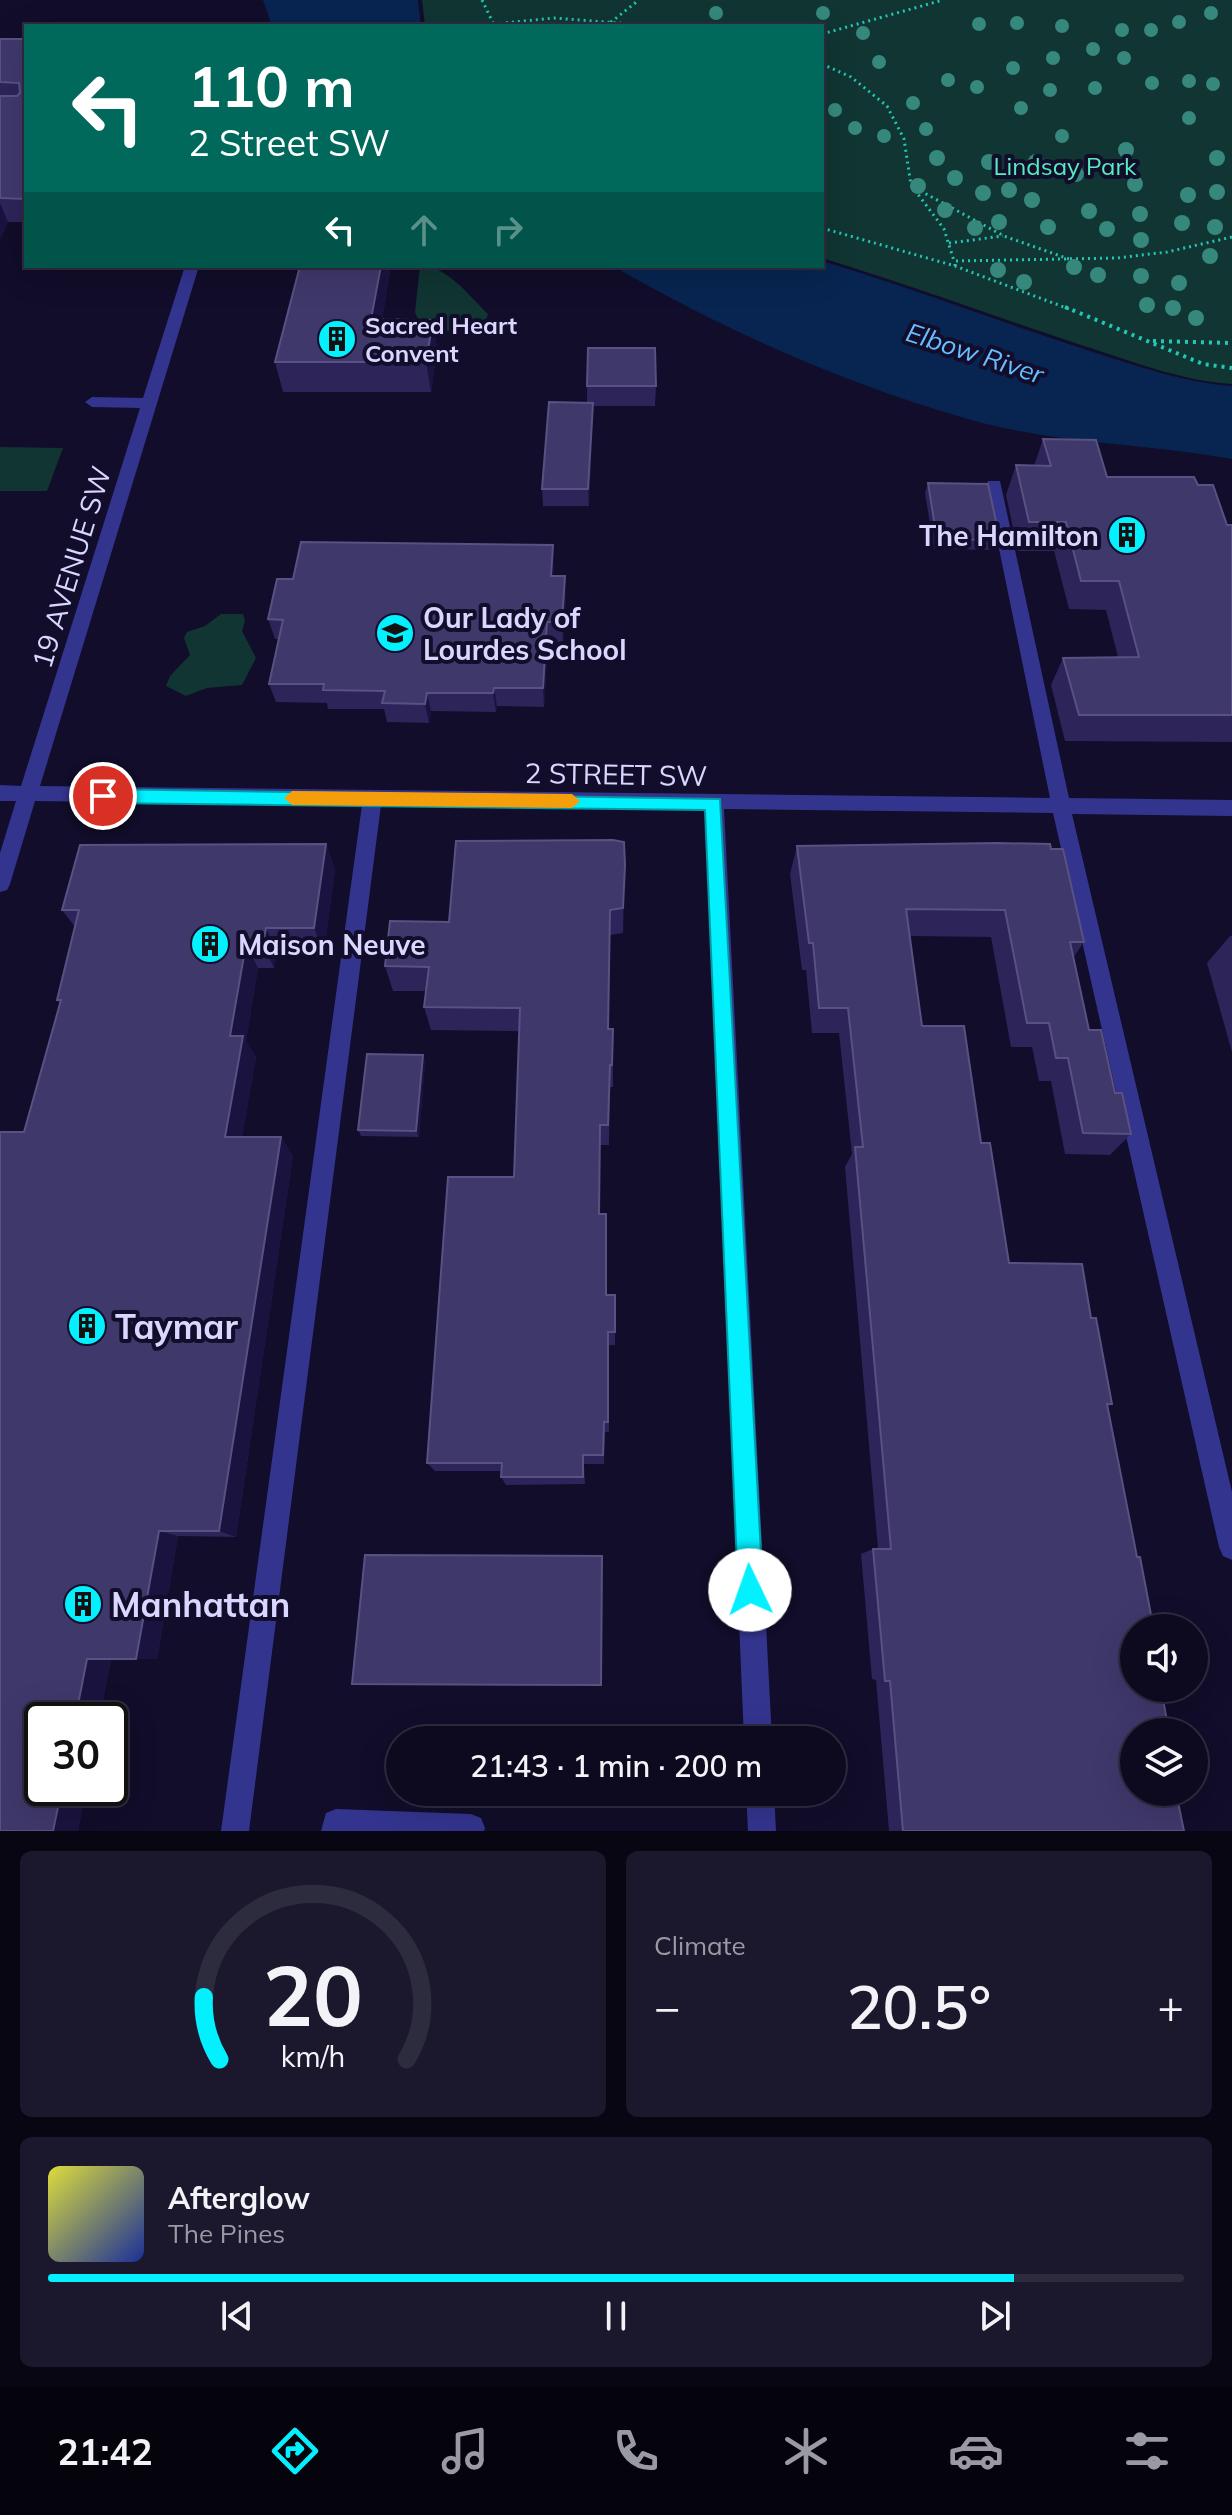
<!DOCTYPE html>
<meta charset="utf-8">
<style>
:root{--surface:#0d0a20;--page:#1b182d;--text:#f1f3f6;--muted:#9a9aa5;--line:#2d2b3e;--accent:#03f0ff}
body{margin:0;font-family:Mulish,sans-serif;background:var(--page);color:var(--text);height:100vh;display:flex;flex-direction:column;font-size:30px;white-space:nowrap}
*{box-sizing:border-box;margin:0}
p{font-size:26px;color:var(--muted)}
.icon{flex:none;width:44px;height:44px;fill:none;stroke:currentColor;stroke-width:2;stroke-linecap:round;stroke-linejoin:round}
.map{position:relative;height:1831px;overflow:hidden}
.side{display:flex;flex-direction:column;gap:20px;padding:20px;background:#070612;flex:1}
.side>*{flex:none}
.top-card{position:absolute;left:24px;top:24px;width:800px;height:244px;border-radius:0px;box-shadow:0 8px 32px #0002,0 0 0 2px var(--line);background:#00695c;color:#fff;overflow:hidden}
.fabs{position:absolute;left:1120px;top:1614px;display:grid;gap:16px}
.fabs a{display:grid;place-items:center;width:88px;height:88px;border-radius:50%;background:var(--surface);box-shadow:0 8px 32px #0002,0 0 0 2px var(--line);font-size:40px}
.speed{position:absolute;left:24px;top:1702px;display:flex;gap:16px;font-size:40px;font-weight:700;text-align:center}
.speed>*{display:grid;place-content:center;width:104px;height:104px;border-radius:50%;background:var(--surface);box-shadow:0 8px 32px #0002,0 0 0 2px var(--line);line-height:1}
.speed .limit{border:4px solid #111;border-radius:12px;background:#fff;color:#111}
.pin{position:absolute;display:grid;place-items:center;width:68px;height:68px;color:#fff;margin:-34px;border:4px solid #fff;border-radius:50%;box-shadow:0 2px 8px #0007}
.me{position:absolute;width:88px;margin:-44px;rotate:357deg;stroke-linejoin:round;filter:drop-shadow(0 0 6px #0008)}
.turn{display:flex;align-items:center;gap:28px;height:168px;padding:0 32px;font-size:36px}
.turn .icon{width:104px;height:104px;stroke-width:2.5}
.turn b{display:block;font-size:56px;line-height:68px}
.lanes{display:flex;align-items:center;height:76px;padding:0 32px;background:#0003;justify-content:center;gap:40px;direction:ltr}
.lanes .off{opacity:.35}
.big{font-size:60px;font-weight:600;line-height:1.1}
.side .card{flex:1;display:flex;flex-direction:column;justify-content:center;gap:12px;min-width:0;padding:0 28px;border-radius:12px;background:var(--page)}
.side .dial{align-items:center;gap:0}
.dial svg{height:208px;overflow:visible;fill:none;stroke:var(--line);stroke-width:7;stroke-linecap:round;text-anchor:middle}
.dial text{fill:var(--text);stroke:none}
.song{display:flex;align-items:center;gap:24px}
.cover{width:96px;height:96px;border-radius:12px;background:linear-gradient(135deg,hsl(60 70% 55%),hsl(230 70% 35%))}
.played{height:8px;border-radius:4px;background:linear-gradient(90deg,var(--accent) 85%,var(--line) 85%)}
.keys{display:flex;justify-content:space-around;direction:ltr}
.heat{display:flex;justify-content:space-between;align-items:center;font-size:44px;direction:ltr}
.side .tiles{flex:1;display:grid;gap:20px;grid-template-columns:1fr 1fr}
.card:last-child{grid-column:span 2}
.trip{position:absolute;left:386px;top:1726px;width:460px;height:80px;border-radius:40px;background:var(--surface);box-shadow:0 8px 32px #0002,0 0 0 2px var(--line);font-weight:600;line-height:80px;text-align:center}
.menu{display:flex;height:128px;justify-content:space-around;align-items:center;background:#05040d;color:var(--muted)}
.menu .icon{width:56px;height:56px}
.menu .current{color:var(--accent)}
.menu b{font-size:36px;color:var(--text)}
.map>svg:first-child{display:block}
.green{fill:#103532}
.water{fill:#072550}
.lines{fill:none;stroke-linecap:round;stroke-linejoin:round}
.path-far1{stroke:#22c7b6;stroke-width:3;stroke-dasharray:2 4;stroke-linecap:butt}
.path{stroke:#22c7b6;stroke-width:4;stroke-dasharray:3 5;stroke-linecap:butt}
.minor{fill:#33348e;fill-rule:evenodd}
.tree{fill:#36887c}
.wall{fill:#2d2459}
.shaded-wall{fill:#1a133f}
.building{fill:#3f386b;stroke:#585182;stroke-width:2}
.route{fill:#03f0ff;stroke:#029ca6;stroke-width:2}
.slow{fill:#f59e0b}
.labels{text-anchor:middle;dominant-baseline:central;stroke-width:8;stroke-linejoin:round;paint-order:stroke}
.far-park-label{font-size:24px;fill:#55edc0;stroke:#110d2a}
.far-poi-label{font-size:24px;font-weight:bold;fill:#d9d7ff;stroke:#110d2a;text-anchor:start}
.far-water-label{font-size:26px;font-style:italic;fill:#65beff;stroke:#110d2a}
.poi-label{font-size:28px;font-weight:bold;fill:#d9d7ff;stroke:#110d2a;text-anchor:start}
.street-label{font-size:28px;fill:#d9d7ff;stroke:#110d2a}
.near-poi-label{font-size:34px;font-weight:bold;fill:#d9d7ff;stroke:#110d2a;text-anchor:start}
</style>
<div class="map">
<svg width="1232" height="1831" viewBox="0 0 1232 1831">
<rect width="100%" height="100%" fill="#110d2a"/>
<g class="green">
<path d="M422,0H1232V384C1182,381 1131,361 1084,346C996,317 910,285 822,258V26H425Z"/>
<path d="M420,266C448,266 468,295 488,314L484,327C465,335 436,332 419,322L415,312Z"/>
<path d="M0,447L63,448L47,491H0Z"/>
<path d="M221,614H243L245,621L242,631L256,658L242,685L207,688L186,696L166,686L170,676L190,655L184,638L187,632L205,626Z"/>
</g>
<g class="water">
<path d="M263,0H418L421,26H272Z"/>
<path d="M822,261C912,288 1000,322 1090,351C1135,365 1184,383 1232,386V459C1145,443 1054,444 968,419C845,384 724,330 613,266H822Z"/>
</g>
<g class="lines">
<g class="path-far1">
<path d="M482,0L494,25"/>
<path d="M494,24L554,18L657,26"/>
<path d="M606,26L639,0"/>
<path d="M822,34L943,0"/>
<path d="M822,64L851,77L887,106L904,139L911,185L944,229L954,261"/>
<path d="M915,188L1004,236L1069,259"/>
<path d="M822,228L955,266L1069,309"/>
<path d="M949,243L1003,236"/>
<path d="M955,266V261L1117,258L1167,252L1232,237"/>
</g>
<g class="path">
<path d="M1065,307L1203,364L1232,368"/>
<path d="M1153,341L1232,343"/>
</g>
<g class="minor">
<path d="M185,266H199L40,786L1050,798L986,485L988,481H1000L1069,798L1232,800V816L1072,814L1232,1492V1560L1223,1556L1219,1547L1053,813L724,809L772,1740H744L705,809L381,805L249,1831H221L362,805L35,801L10,884L7,890L0,892V853L16,801H0V785L21,786L140,408L92,407L85,402L92,397L143,398Z"/>
<path d="M746,1792H774L776,1831H748Z"/>
<path d="M336,1809L471,1814L481,1818L485,1828L484,1831H321L326,1813Z"/>
</g>
</g>
<g class="tree">
<circle cx="716" cy="13" r="7"/>
<circle cx="823" cy="13" r="7"/>
<circle cx="1211" cy="13" r="7"/>
<circle cx="1179" cy="22" r="7"/>
<circle cx="1017" cy="23" r="7"/>
<circle cx="979" cy="24" r="7"/>
<circle cx="1062" cy="26" r="7"/>
<circle cx="1122" cy="30" r="7"/>
<circle cx="1151" cy="30" r="7"/>
<circle cx="863" cy="33" r="7"/>
<circle cx="1093" cy="49" r="7"/>
<circle cx="1053" cy="58" r="7"/>
<circle cx="1124" cy="58" r="7"/>
<circle cx="879" cy="62" r="7"/>
<circle cx="1013" cy="68" r="7"/>
<circle cx="948" cy="80" r="7"/>
<circle cx="1189" cy="81" r="7"/>
<circle cx="1152" cy="83" r="7"/>
<circle cx="1213" cy="84" r="7"/>
<circle cx="977" cy="87" r="7"/>
<circle cx="1095" cy="88" r="7"/>
<circle cx="1050" cy="90" r="7"/>
<circle cx="913" cy="103" r="7"/>
<circle cx="1021" cy="108" r="7"/>
<circle cx="835" cy="110" r="7"/>
<circle cx="1189" cy="118" r="7"/>
<circle cx="855" cy="128" r="7"/>
<circle cx="926" cy="129" r="7"/>
<circle cx="884" cy="136" r="7"/>
<circle cx="1062" cy="136" r="7"/>
<circle cx="1126" cy="150" r="8"/>
<circle cx="937" cy="158" r="8"/>
<circle cx="1217" cy="158" r="8"/>
<circle cx="989" cy="162" r="8"/>
<circle cx="1036" cy="162" r="8"/>
<circle cx="1076" cy="174" r="8"/>
<circle cx="955" cy="178" r="8"/>
<circle cx="1135" cy="184" r="8"/>
<circle cx="918" cy="186" r="8"/>
<circle cx="1009" cy="190" r="8"/>
<circle cx="1217" cy="192" r="8"/>
<circle cx="983" cy="193" r="8"/>
<circle cx="1188" cy="195" r="8"/>
<circle cx="1032" cy="200" r="8"/>
<circle cx="945" cy="210" r="8"/>
<circle cx="1089" cy="211" r="8"/>
<circle cx="1140" cy="214" r="8"/>
<circle cx="999" cy="222" r="8"/>
<circle cx="1182" cy="223" r="8"/>
<circle cx="1048" cy="227" r="8"/>
<circle cx="1215" cy="227" r="8"/>
<circle cx="975" cy="228" r="8"/>
<circle cx="1107" cy="229" r="8"/>
<circle cx="1141" cy="240" r="8"/>
<circle cx="1210" cy="256" r="8"/>
<circle cx="1074" cy="267" r="8"/>
<circle cx="998" cy="270" r="8"/>
<circle cx="1098" cy="275" r="8"/>
<circle cx="1141" cy="276" r="8"/>
<circle cx="1024" cy="282" r="8"/>
<circle cx="1179" cy="283" r="8"/>
<circle cx="1147" cy="305" r="8"/>
<circle cx="1173" cy="308" r="8"/>
<circle cx="1196" cy="318" r="8"/>
</g>
<g class="wall">
<path d="M0,39H26V222H8L0,239Z"/>
<path d="M300,266H391L382,319L433,320L437,349L431,392H283L275,362Z"/>
<path d="M587,386H656L655,406H593L589,506H543L542,489L587,402Z"/>
<path d="M1043,439L1107,477L1198,485L1227,525H1232V742L1065,741L1051,685L1063,658L1118,657L1106,610L1069,609L1054,551H1018L1006,495L1016,465L1034,466Z"/>
<path d="M928,483L1000,540L996,550L934,549L925,493Z"/>
<path d="M554,565L553,576L566,595L563,642H548L544,707L497,706L496,712L431,711L429,723L387,722L384,709H328L327,703L276,702L269,684L279,639H275L268,619L293,579Z"/>
<path d="M996,843L1084,942L1073,958L1089,1030L1131,1134L1110,1155L1065,1154L1051,1081H1039L1032,1047H1011L991,937L909,936L922,1026L981,1143L1009,1263L1091,1318L1112,1404L1108,1406L1148,1620L1134,1732L1184,1831H889L876,1680L872,1679L861,1554L873,1549H878L845,1167L852,1154L839,1033H812L806,970H802L790,874L797,846Z"/>
<path d="M326,844L335,870L324,952H277L274,968H258L246,1041L256,1057L242,1137H281L293,1156L236,1537L178,1536L157,1659H111L99,1720H42V1788H86L78,1831H0L24,1132L60,1003L57,1000L75,927L62,910Z"/>
<path d="M624,891L623,933L610,935L608,1029L613,1051V1087H610L609,1145H600V1214L606,1295H615V1345H609V1432H605L604,1464H584L585,1484L506,1485L501,1477V1471H435L427,1463L514,1177L519,1031L431,1030L424,1007L426,991H393L385,966L449,922Z"/>
<path d="M1230,936H1232V1052L1207,963Z"/>
<path d="M423,1055L425,1062L419,1137L361,1136L358,1130Z"/>
</g>
<g class="shaded-wall">
<path d="M0,203L8,222L0,239Z"/>
<path d="M381,266H391L377,349L371,319Z"/>
<path d="M433,320L437,349L431,392L426,362Z"/>
<path d="M593,403V420L589,506L588,489Z"/>
<path d="M553,545L554,565L552,595L551,576Z"/>
<path d="M565,576L566,595L563,642L562,622Z"/>
<path d="M547,622L548,642L544,707L543,688Z"/>
<path d="M494,688L497,706L496,712L493,693Z"/>
<path d="M427,693L431,711L429,723L425,704Z"/>
<path d="M326,844L335,870L324,952L314,928Z"/>
<path d="M266,928L277,952L274,968L263,944Z"/>
<path d="M246,944L258,968L246,1041L256,1057L239,1156L225,1137L230,1036Z"/>
<path d="M423,1055L425,1062L419,1137L416,1131Z"/>
<path d="M281,1137L293,1156L236,1537L219,1531Z"/>
<path d="M159,1531L178,1536L157,1659H136Z"/>
<path d="M111,1658L99,1720H75L87,1659Z"/>
<path d="M62,1788H86L78,1831H53Z"/>
</g>
<g class="building">
<path d="M0,39H26V199L0,198V96H17L20,93L19,83L0,82Z"/>
<path d="M300,266H381L371,319L433,320L426,362H275Z"/>
<path d="M588,348H655L656,386H587Z"/>
<path d="M549,402L593,403L588,489H542Z"/>
<path d="M1043,439L1096,440L1107,477H1194L1198,485H1213L1227,525H1232V715H1079L1063,658L1139,657L1119,581H1081L1066,522H1029L1016,465L1051,466Z"/>
<path d="M928,483L988,484L1000,540L937,539Z"/>
<path d="M301,542L553,545L551,576H565L562,622H547L543,688H494L493,693H427L425,704L382,703L385,691L323,690L324,684H269L283,620L268,619L277,579H293Z"/>
<path d="M613,840L624,842L625,865L623,908L610,910L608,1029H613L612,1065H610L608,1125H600L599,1214H606V1295H615V1332H608V1422H604L603,1455H583V1477H501L502,1463H427L448,1177H514L520,1008L424,1007L429,967L385,966L390,921L449,922L456,841Z"/>
<path d="M996,843L1050,844L1051,849H1063L1084,942H1070L1089,1030H1101L1115,1093H1122L1131,1134L1083,1133L1068,1058H1056L1049,1023H1027L1005,910L906,909L922,1026H964L981,1143H990L1009,1263L1082,1264L1091,1318H1096L1112,1404H1107L1137,1557H1140L1152,1620L1148,1619L1149,1628H1134V1688H1161L1169,1732H1134V1792H1176L1184,1831H903L890,1681H885L873,1549H891L855,1147H863L848,1008H819L813,943H809L797,846Z"/>
<path d="M326,844L314,928H266L263,944H246L230,1036H243L225,1137H281L219,1531H159L136,1659H87L75,1720H42V1788H62L53,1831H0V1132H24L61,1000H57L79,910H62L80,845Z"/>
<path d="M367,1054L423,1055L416,1131L358,1130Z"/>
<path d="M365,1555L602,1556L601,1685L352,1684Z"/>
</g>
<path class="route" d="M103,789L720,799L763,1590L759,1599L750,1602L742,1599L738,1590L705,810L103,803L94,796Z"/>
<path class="slow" d="M292,791L572,794L580,801L572,808L292,805L284,798Z"/>
<defs>
<symbol id="building-disc" viewBox="-11 -11 22 22"><circle r="9.5" fill="#03f0ff" stroke="#110d2a"/><path d="M-4-6H4V6H1V3H-1V6H-4ZM-2.5-4.3h1.7v1.8h-1.7ZM.8-4.3h1.7v1.8H.8ZM-2.5-1h1.7V.8h-1.7ZM.8-1h1.7V.8H.8Z" fill="#111"/></symbol>
<symbol id="school-disc" viewBox="-11 -11 22 22"><circle r="9.5" fill="#03f0ff" stroke="#110d2a"/><path d="M0-5L7-2L0 1L-7-2ZM-4 1L0 2.5L4 1V4Q0 6-4 4Z" fill="#111"/></symbol>
</defs>
<g fill-rule="evenodd">
<use href="#building-disc" x="315" y="317" width="44" height="44"/>
<use href="#building-disc" x="1105" y="513" width="44" height="44"/>
<use href="#school-disc" x="373" y="611" width="44" height="44"/>
<use href="#building-disc" x="188" y="922" width="44" height="44"/>
<use href="#building-disc" x="65" y="1304" width="44" height="44"/>
<use href="#building-disc" x="61" y="1582" width="44" height="44"/>
</g>
<g class="labels">
<g class="far-park-label">
<text x="1065" y="166">Lindsay Park</text>
</g>
<g class="far-poi-label">
<text x="365" y="325">Sacred Heart<tspan x="365" dy="28">Convent</tspan></text>
</g>
<g class="far-water-label">
<text transform="translate(975 353) rotate(18)">Elbow River</text>
</g>
<g class="poi-label">
<text x="1099" y="535" text-anchor="end">The Hamilton</text>
<text x="423" y="617">Our Lady of<tspan x="423" dy="32">Lourdes School</tspan></text>
<text x="238" y="944">Maison Neuve</text>
</g>
<g class="street-label">
<text transform="translate(71 567) rotate(-73)">19 AVENUE SW</text>
<text transform="translate(616 774) rotate(1)">2 STREET SW</text>
</g>
<g class="near-poi-label">
<text x="115" y="1326">Taymar</text>
<text x="111" y="1604">Manhattan</text>
</g>
</g>
</svg>
<div class="fabs">
<a><svg class="icon" aria-label="sound" viewBox="0 0 24 24"><path d="M4 9h4l5-4v14l-5-4H4zM17 9q2 3 0 6"/></svg></a>
<a><svg class="icon" aria-label="layers" viewBox="0 0 24 24"><path d="M12 4l9 5-9 5-9-5zM3 14l9 5 9-5"/></svg></a>
</div>
<div class="speed"><div class="limit">30</div></div>
<div class="pin" style="left:103px;top:796px;background:#d93025"><svg class="icon" aria-label="arrive" viewBox="0 0 24 24"><path d="M6 21V4h12l-3 4 3 4H6"/></svg></div>
<svg class="me" style="left:750px;top:1590px" viewBox="-20 -20 40 40"><circle r="19" fill="#fff"/><path d="M0-13L10 11 0 6-10 11z" fill="#03f0ff"/></svg>
<div class="trip">21:43 · 1 min · 200 m</div>
<div class="top-card">
<div class="turn"><svg class="icon" aria-label="left" viewBox="0 0 24 24"><path d="M17 20v-9H6M10 6l-5 5 5 5"/></svg><div><b>110 m</b>2 Street SW</div></div>
<div class="lanes"><svg class="icon" aria-label="left" viewBox="0 0 24 24"><path d="M17 20v-9H6M10 6l-5 5 5 5"/></svg><svg class="icon off" aria-label="ahead" viewBox="0 0 24 24"><path d="M12 20V5M6 11l6-6 6 6"/></svg><svg class="icon off" aria-label="right" viewBox="0 0 24 24"><path d="M7 20v-9h11M14 6l5 5-5 5"/></svg></div>
</div>
</div>
<section class="side">
<div class="tiles">
<div class="card dial"><svg viewBox="0 0 100 80">
<path d="M14 69A42 42 0 1 1 86 69"/>
<path d="M14 69A42 42 0 0 1 8 45" stroke="#03f0ff"/>
<text x="50" y="56" font-size="32" font-weight="700">20</text>
<text x="50" y="72" font-size="11">km/h</text>
</svg></div>
<div class="card"><p>Climate</p>
<div class="heat"><a>−</a><b class="big">20.5°</b><a>+</a></div>
</div>
<div class="card">
<div class="song"><i class="cover"></i><div><b>Afterglow</b><p>The Pines</p></div></div>
<div class="played"></div>
<div class="keys"><svg class="icon" aria-label="previous" viewBox="0 0 24 24"><path d="M18 5L8 12l10 7zM5 5v14"/></svg><svg class="icon" aria-label="pause" viewBox="0 0 24 24"><path d="M8 5v14M16 5v14"/></svg><svg class="icon" aria-label="next" viewBox="0 0 24 24"><path d="M6 5l10 7-10 7zM19 5v14"/></svg></div>
</div>
</div>
</section>
<nav class="menu">
<b>21:42</b>
<svg class="icon current" aria-label="directions" viewBox="0 0 24 24"><path d="M12 3l9 9-9 9-9-9zM9 14v-3h6M13 9l2 2-2 2"/></svg>
<svg class="icon" aria-label="music" viewBox="0 0 24 24"><path d="M9 18V5l10-2v13"/><circle cx="6" cy="18" r="3"/><circle cx="16" cy="16" r="3"/></svg>
<svg class="icon" aria-label="phone" viewBox="0 0 24 24"><path d="M5 4h4l2 5-3 2q2 4 5 5l2-3 5 2v4C11 20 4 13 5 4z"/></svg>
<svg class="icon" aria-label="climate" viewBox="0 0 24 24"><path d="M12 3v18M4 7l16 10M4 17L20 7"/></svg>
<svg class="icon" aria-label="car" viewBox="0 0 24 24"><path d="M5 17H2v-5l4-1 3-4h7l3 4 3 1v5h-3M9 17h6M6 11h13"/><circle cx="7" cy="17" r="2"/><circle cx="17" cy="17" r="2"/></svg>
<svg class="icon" aria-label="filters" viewBox="0 0 24 24"><path d="M4 7h16M4 17h16"/><circle cx="9" cy="7" r="2"/><circle cx="15" cy="17" r="2"/></svg>
</nav>
